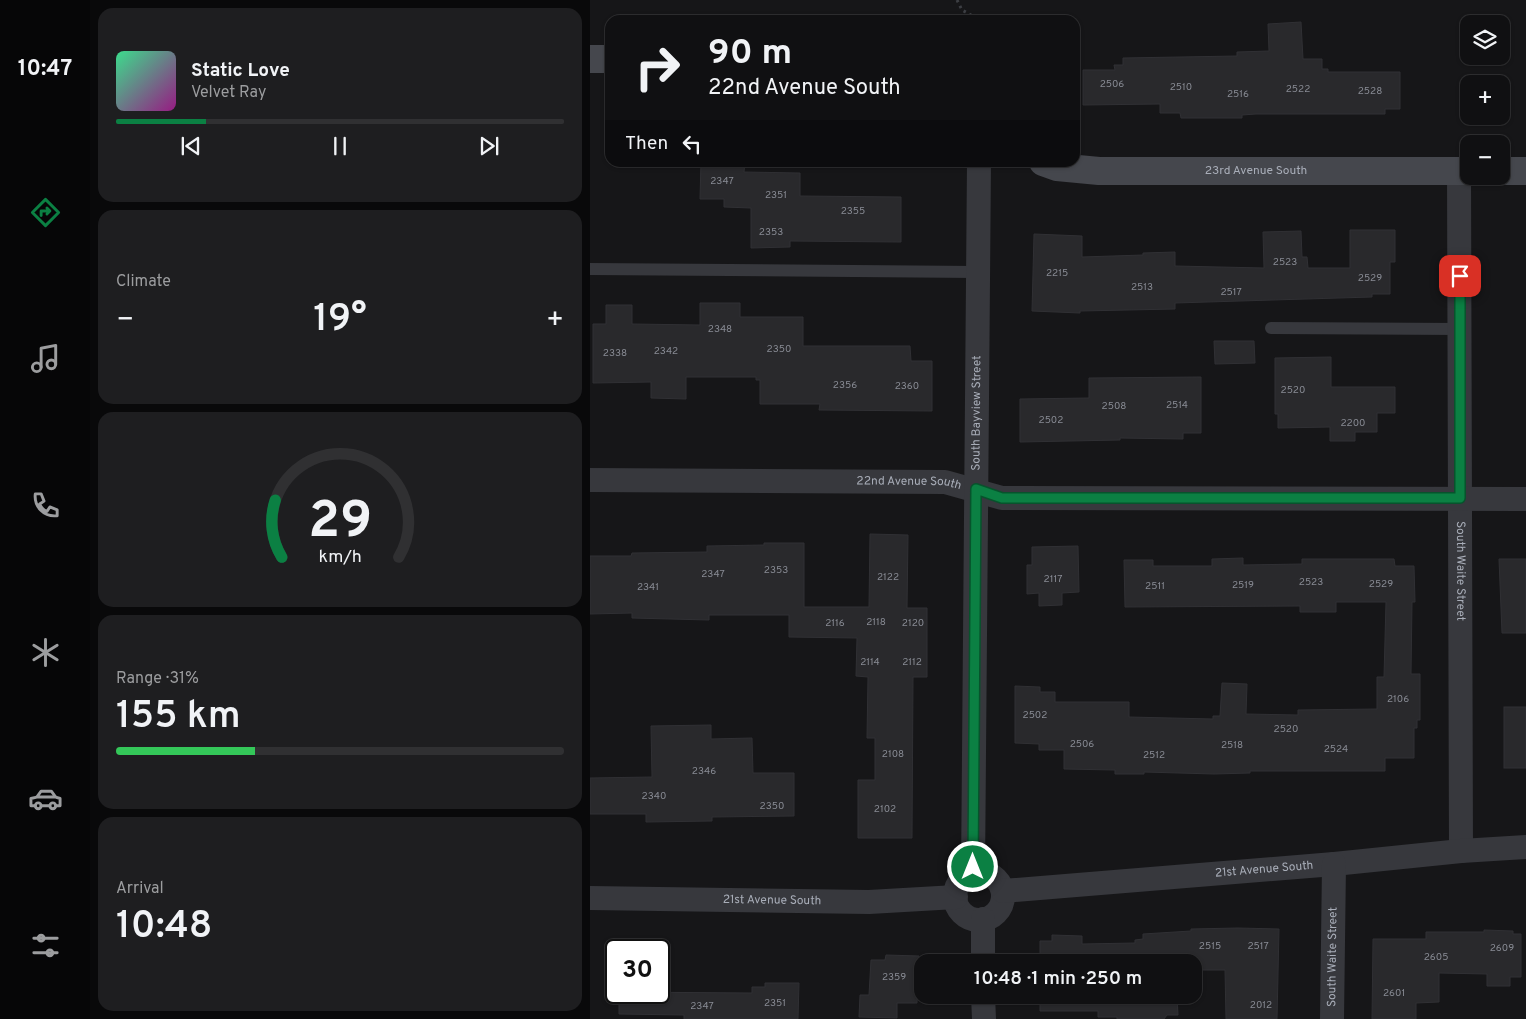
<!DOCTYPE html>
<meta charset="utf-8">
<style>
:root{--surface:#101012;--page:#1e1e20;--text:#f1f3f6;--muted:#9c9d9f;--line:#303032;--accent:#0b8043}
body{margin:0;font-family:Overpass,sans-serif;background:var(--page);color:var(--text);height:100vh;display:flex;flex-direction:column;font-size:19px;white-space:nowrap}
*{box-sizing:border-box;margin:0}
p{font-size:16px;color:var(--muted)}
.icon{flex:none;width:28px;height:28px;fill:none;stroke:currentColor;stroke-width:2;stroke-linecap:round;stroke-linejoin:round}
.map{position:relative;flex:1;overflow:hidden}
.sheet{display:flex;flex-direction:column;gap:8px;padding:8px;background:#09090a;width:500px}
.sheet>*{flex:none}
.banner{position:absolute;left:15px;top:15px;width:475px;height:152px;border-radius:15px;box-shadow:0 1px 4px #0004,0 0 0 1px var(--line);background:#101012;color:var(--text);overflow:hidden}
.tools{position:absolute;left:870px;top:15px;display:grid;gap:10px}
.tools a{display:grid;place-items:center;width:50px;height:50px;border-radius:10px;background:var(--surface);box-shadow:0 1px 4px #0004,0 0 0 1px var(--line);font-size:25px}
.speed{position:absolute;left:15px;top:939px;display:flex;gap:10px;font-size:25px;font-weight:700;text-align:center}
.speed>*{display:grid;place-content:center;width:65px;height:65px;border-radius:50%;background:var(--surface);box-shadow:0 1px 4px #0004,0 0 0 1px var(--line);line-height:1}
.speed .limit{border:2px solid #111;border-radius:8px;background:#fff;color:#111}
.pin{position:absolute;display:grid;place-items:center;width:42px;height:42px;color:#fff;margin:-21px;border-radius:10px;box-shadow:0 2px 8px #0006}
.me{position:absolute;width:55px;margin:-28px;rotate:0deg;stroke-linejoin:round;filter:drop-shadow(0 0 4px #0008)}
.turn{display:flex;align-items:center;gap:18px;height:105px;padding:0 20px;font-size:22px}
.turn .icon{width:65px;height:65px;stroke-width:2.5}
.turn b{display:block;font-size:35px;line-height:42px}
.then{display:flex;align-items:center;height:48px;padding:0 20px;background:#0003;gap:10px;font-size:19px}
.big{font-size:38px;font-weight:600;line-height:1.1}
.sheet .tile{flex:1;display:flex;flex-direction:column;justify-content:center;gap:8px;min-width:0;padding:0 18px;border-radius:15px;background:var(--page)}
.sheet .dial{align-items:center;gap:0}
.dial svg{height:130px;overflow:visible;fill:none;stroke:var(--line);stroke-width:7;stroke-linecap:round;text-anchor:middle}
.dial text{fill:var(--text);stroke:none}
.song{display:flex;align-items:center;gap:15px}
.cover{width:60px;height:60px;border-radius:8px;background:linear-gradient(135deg,hsl(150 70% 55%),hsl(310 70% 35%))}
.played{height:5px;border-radius:2px;background:linear-gradient(90deg,var(--accent) 20%,var(--line) 20%)}
.keys{display:flex;justify-content:space-around;direction:ltr}
.heat{display:flex;justify-content:space-between;align-items:center;font-size:28px;direction:ltr}
.charge{height:8px;border-radius:4px;background:linear-gradient(90deg,#34c759 31%,var(--line) 0)}
.trip{position:absolute;left:324px;top:954px;width:288px;height:50px;border-radius:15px;background:var(--surface);box-shadow:0 1px 4px #0004,0 0 0 1px var(--line);font-weight:600;line-height:50px;text-align:center}
main{display:flex;flex:1;min-height:0}
.tabs{display:flex;flex-direction:column;width:90px;justify-content:space-around;align-items:center;background:#060607;color:var(--muted)}
.tabs .icon{width:35px;height:35px}
.tabs .active{color:var(--accent)}
.tabs b{font-size:22px;color:var(--text)}
.map>svg:first-child{display:block}
.building{fill:#29292c;stroke:#303034}
.lines{fill:none;stroke-linecap:round;stroke-linejoin:round}
.path{stroke:#3d3f44;stroke-width:3;stroke-dasharray:2.5 4;stroke-linecap:butt}
.lane{stroke:#37383d;stroke-width:12}
.street{stroke:#37383d;stroke-width:24}
.secondary{stroke:#45474d;stroke-width:28}
.route-casing{stroke:#07532c;stroke-width:12}
.route{stroke:#0b8043;stroke-width:9}
.labels{text-anchor:middle;dominant-baseline:central;stroke-width:5;stroke-linejoin:round;paint-order:stroke}
.number-label{font-size:10px;fill:#888b94}
.street-label{font-size:12px;fill:#a8adb8;stroke:#111113}
</style>
<main>
<nav class="tabs">
<b>10:47</b>
<svg class="icon active" aria-label="directions" viewBox="0 0 24 24"><path d="M12 3l9 9-9 9-9-9zM9 14v-3h6M13 9l2 2-2 2"/></svg>
<svg class="icon" aria-label="music" viewBox="0 0 24 24"><path d="M9 18V5l10-2v13"/><circle cx="6" cy="18" r="3"/><circle cx="16" cy="16" r="3"/></svg>
<svg class="icon" aria-label="phone" viewBox="0 0 24 24"><path d="M5 4h4l2 5-3 2q2 4 5 5l2-3 5 2v4C11 20 4 13 5 4z"/></svg>
<svg class="icon" aria-label="climate" viewBox="0 0 24 24"><path d="M12 3v18M4 7l16 10M4 17L20 7"/></svg>
<svg class="icon" aria-label="car" viewBox="0 0 24 24"><path d="M5 17H2v-5l4-1 3-4h7l3 4 3 1v5h-3M9 17h6M6 11h13"/><circle cx="7" cy="17" r="2"/><circle cx="17" cy="17" r="2"/></svg>
<svg class="icon" aria-label="filters" viewBox="0 0 24 24"><path d="M4 7h16M4 17h16"/><circle cx="9" cy="7" r="2"/><circle cx="15" cy="17" r="2"/></svg>
</nav>
<section class="sheet">
<div class="tile">
<div class="song"><i class="cover"></i><div><b>Static Love</b><p>Velvet Ray</p></div></div>
<div class="played"></div>
<div class="keys"><svg class="icon" aria-label="previous" viewBox="0 0 24 24"><path d="M18 5L8 12l10 7zM5 5v14"/></svg><svg class="icon" aria-label="pause" viewBox="0 0 24 24"><path d="M8 5v14M16 5v14"/></svg><svg class="icon" aria-label="next" viewBox="0 0 24 24"><path d="M6 5l10 7-10 7zM19 5v14"/></svg></div>
</div>
<div class="tile"><p>Climate</p>
<div class="heat"><a>−</a><b class="big">19°</b><a>+</a></div>
</div>
<div class="tile dial"><svg viewBox="0 0 100 80">
<path d="M14 69A42 42 0 1 1 86 69"/>
<path d="M14 69A42 42 0 0 1 10 34" stroke="#0b8043"/>
<text x="50" y="56" font-size="32" font-weight="700">29</text>
<text x="50" y="72" font-size="11">km/h</text>
</svg></div>
<div class="tile"><p>Range · 31%</p><b class="big">155 km</b><div class="charge"></div></div>
<div class="tile"><p>Arrival</p><b class="big">10:48</b></div>
</section>
<div class="map">
<svg width="936" height="1019" viewBox="0 0 936 1019">
<rect width="100%" height="100%" fill="#161618"/>
<g class="building">
<path d="M711,22L713,59H732V69H738V72H810V109H795V114H666L652,115V118H591L590,113H570V104L493,105V70H525L524,65H533V58L647,56V52L679,51L678,24Z"/>
<path d="M111,162H155L154,172L210,173V196L311,197V242L200,241V247L161,248V208L134,207V199H110Z"/>
<path d="M760,230H805V262H800V294H782V297L585,303V309L490,311V313L442,311L444,234L492,236V257L553,255V253L585,252V266L674,268L673,232L711,231L712,257H717L718,268H760Z"/>
<path d="M110,303H150V317H213V346H320L321,361H342V411L229,410L230,404H170V380H166V377H96V399L61,398V382L3,383V324H16V305H42V324L110,325Z"/>
<path d="M624,341H664L665,363L625,364Z"/>
<path d="M741,357V387H805V413H787V432H765V441H740V427L688,428V414H685V358Z"/>
<path d="M611,377V433H593V439L530,438V440L430,442V399L499,398V378Z"/>
<path d="M280,534L318,535L317,608H337V677H323L322,838H268V780H285V738H277L278,677L266,676L267,638L199,637V615H119V620L42,618V613L0,614V556H41L42,553L117,552V546L174,545V543H214V607H279Z"/>
<path d="M488,546L489,592L472,593V605L449,606V593L437,594V565H442V547Z"/>
<path d="M653,558V565L712,564V559H804L805,566H824L825,602H822L821,674H830V720H827V728H824V758H795V771H660V773L624,774L554,772V774H525V770L474,769V750H449V744L425,743V686L450,687V692H465V702H539V717L623,719V716H630L632,683L657,684L656,714L708,715V710L787,709V677H794L796,602H746V612H710V606L535,607L534,560H563V566H622V559Z"/>
<path d="M909,559H936V633H912Z"/>
<rect x="914" y="707" width="22" height="61"/>
<path d="M121,725V739L162,738L163,773H204V816L122,817V821L56,822V814H0V778L62,777L61,726Z"/>
<path d="M648,928L689,929L687,1019H636L635,970H602V962H450V941H462V935L492,936V944L545,943V940L553,939V934L601,931V929Z"/>
<path d="M894,930L923,931V934H931V977H920V986H897V974L849,973V1002L826,1003V1019H782L783,939H836V932H894Z"/>
<path d="M296,955L329,956L327,1003H307V1018L269,1017L270,995H279L281,960H295Z"/>
<path d="M175,983H209L208,1019H94V1015L29,1014V992L162,993V987H175Z"/>
<path d="M450,995H587L588,1015H577L574,1019H527V1017H508V1011H450Z"/>
</g>
<g class="lines">
<path class="path" d="M367,0L372,10L390,20"/>
<g class="lane">
<path d="M0,269L387,272"/>
<path d="M681,328L870,329"/>
</g>
<g class="street">
<path id="s1" d="M869,171L871,851"/>
<path id="s2" d="M0,480L355,482L412,498L936,499"/>
<circle cx="389" cy="896" r="24"/>
<path id="s3" d="M383,873L389,162"/>
<path id="s4" d="M413,891L744,864L871,851L936,847"/>
<path id="s5" d="M0,898L279,902L366,897"/>
<path d="M393,919V962"/>
<path d="M393,995L394,1019"/>
<path id="s6" d="M742,1019L744,864"/>
</g>
<g class="secondary">
<path d="M0,59H20"/>
<path id="s7" d="M453,162L467,167L509,171H879"/>
<path d="M911,171H936"/>
</g>
</g>
<g class="lines">
<defs>
<path id="route" d="M383,867L386,489L412,498H870V276"/>
</defs>
<use href="#route" class="route-casing"/>
<use href="#route" class="route"/>
</g>
<g class="labels">
<g class="number-label">
<text x="522" y="84">2506</text>
<text x="591" y="87">2510</text>
<text x="708" y="89">2522</text>
<text x="780" y="91">2528</text>
<text x="648" y="94">2516</text>
<text x="132" y="181">2347</text>
<text x="186" y="195">2351</text>
<text x="263" y="211">2355</text>
<text x="181" y="232">2353</text>
<text x="695" y="262">2523</text>
<text x="467" y="273">2215</text>
<text x="780" y="278">2529</text>
<text x="552" y="287">2513</text>
<text x="641" y="292">2517</text>
<text x="130" y="329">2348</text>
<text x="189" y="349">2350</text>
<text x="76" y="351">2342</text>
<text x="25" y="353">2338</text>
<text x="255" y="385">2356</text>
<text x="317" y="386">2360</text>
<text x="703" y="390">2520</text>
<text x="587" y="405">2514</text>
<text x="524" y="406">2508</text>
<text x="461" y="420">2502</text>
<text x="763" y="423">2200</text>
<text x="186" y="570">2353</text>
<text x="123" y="574">2347</text>
<text x="298" y="577">2122</text>
<text x="463" y="579">2117</text>
<text x="721" y="582">2523</text>
<text x="791" y="584">2529</text>
<text x="653" y="585">2519</text>
<text x="565" y="586">2511</text>
<text x="58" y="587">2341</text>
<text x="286" y="622">2118</text>
<text x="245" y="623">2116</text>
<text x="323" y="623">2120</text>
<text x="280" y="662">2114</text>
<text x="322" y="662">2112</text>
<text x="808" y="699">2106</text>
<text x="445" y="715">2502</text>
<text x="696" y="729">2520</text>
<text x="492" y="744">2506</text>
<text x="642" y="745">2518</text>
<text x="746" y="749">2524</text>
<text x="303" y="754">2108</text>
<text x="564" y="755">2512</text>
<text x="114" y="771">2346</text>
<text x="64" y="796">2340</text>
<text x="182" y="806">2350</text>
<text x="295" y="809">2102</text>
<text x="620" y="946">2515</text>
<text x="668" y="946">2517</text>
<text x="912" y="948">2609</text>
<text x="846" y="957">2605</text>
<text x="304" y="977">2359</text>
<text x="804" y="993">2601</text>
<text x="185" y="1003">2351</text>
<text x="671" y="1005">2012</text>
<text x="112" y="1006">2347</text>
</g>
<g class="street-label">
<text stroke="none"><textPath href="#s7" startOffset="214">23rd Avenue South</textPath></text>
<text stroke="none"><textPath href="#s3" startOffset="460">South Bayview Street</textPath></text>
<text stroke="none"><textPath href="#s2" startOffset="319">22nd Avenue South</textPath></text>
<text stroke="none"><textPath href="#s1" startOffset="400">South Waite Street</textPath></text>
<text stroke="none"><textPath href="#s4" startOffset="262">21st Avenue South</textPath></text>
<text stroke="none"><textPath href="#s5" startOffset="182">21st Avenue South</textPath></text>
<text stroke="none"><textPath href="#s6" startOffset="62">South Waite Street</textPath></text>
</g>
</g>
</svg>
<div class="tools">
<a><svg class="icon" aria-label="layers" viewBox="0 0 24 24"><path d="M12 4l9 5-9 5-9-5zM3 14l9 5 9-5"/></svg></a>
<a>+</a>
<a>−</a>
</div>
<div class="speed"><div class="limit">30</div></div>
<div class="pin" style="left:870px;top:276px;background:#d93025"><svg class="icon" aria-label="arrive" viewBox="0 0 24 24"><path d="M6 21V4h12l-3 4 3 4H6"/></svg></div>
<svg class="me" style="left:383px;top:867px" viewBox="-20 -20 40 40"><circle r="17" fill="#0b8043" stroke="#fff" stroke-width="3"/><path d="M0-11L8 9 0 5-8 9z" fill="#fff"/></svg>
<div class="trip">10:48 · 1 min · 250 m</div>
<div class="banner">
<div class="turn"><svg class="icon" aria-label="right" viewBox="0 0 24 24"><path d="M7 20v-9h11M14 6l5 5-5 5"/></svg><div><b>90 m</b>22nd Avenue South</div></div>
<div class="then">Then<svg class="icon" aria-label="left" viewBox="0 0 24 24"><path d="M17 20v-9H6M10 6l-5 5 5 5"/></svg></div>
</div>
</div>
</main>
